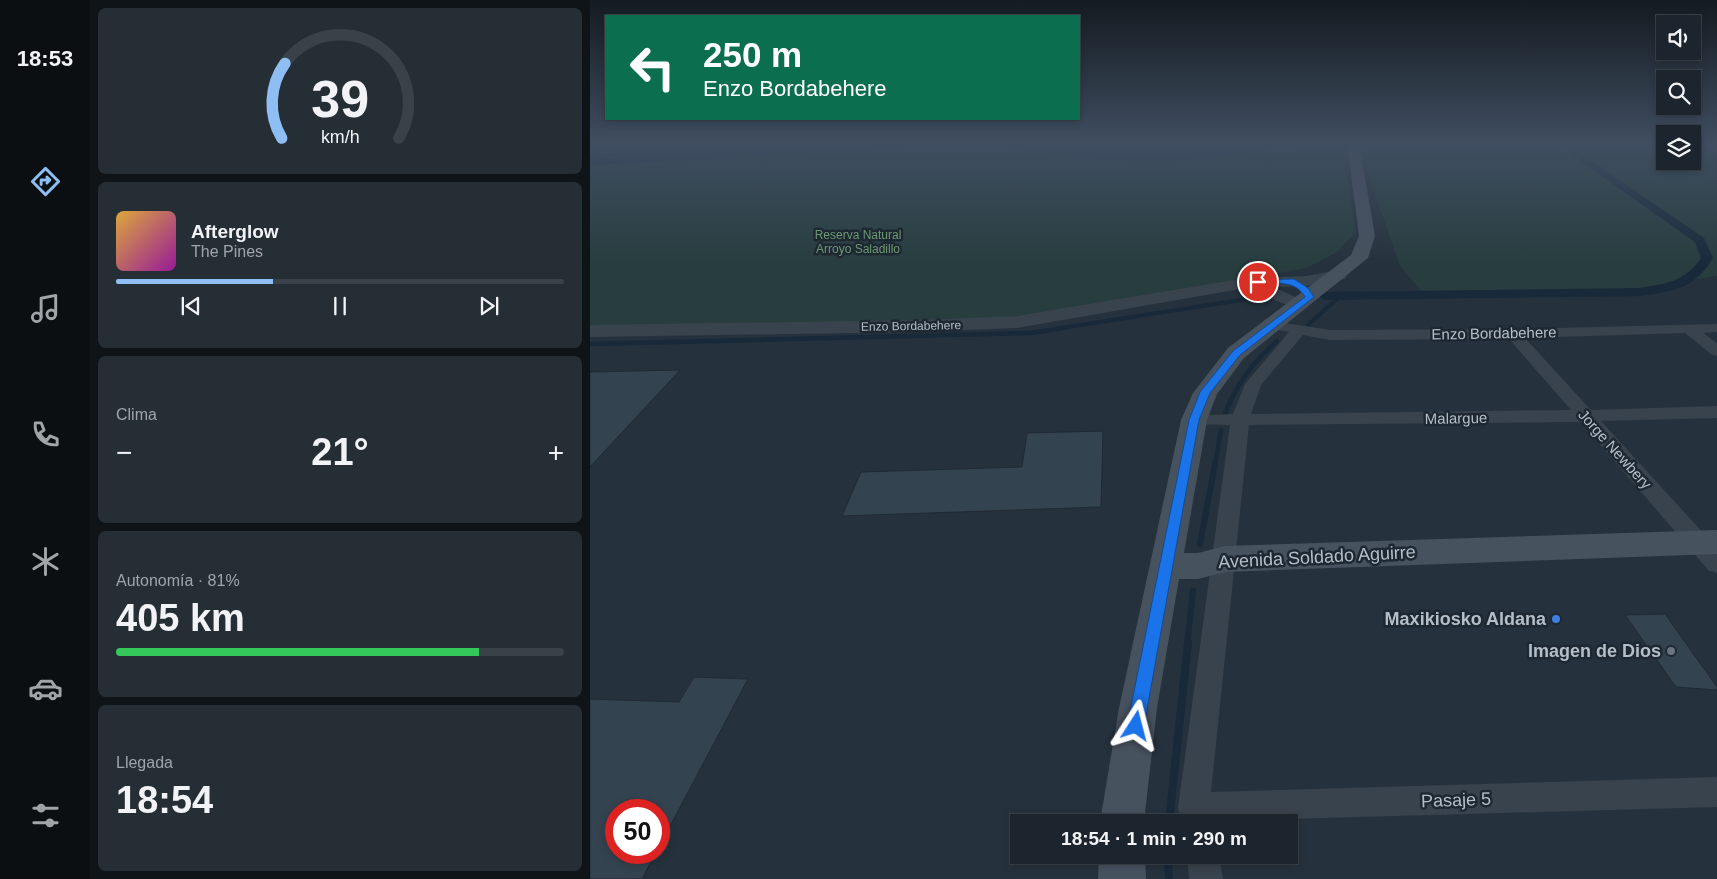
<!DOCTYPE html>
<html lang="es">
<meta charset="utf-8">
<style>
:root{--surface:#1c252d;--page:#252d35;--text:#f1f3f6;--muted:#a0a5aa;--line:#3a4249;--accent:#8ebef3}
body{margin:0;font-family:Helvetica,sans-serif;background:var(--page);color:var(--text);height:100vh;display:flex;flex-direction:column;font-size:19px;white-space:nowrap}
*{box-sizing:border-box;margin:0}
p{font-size:16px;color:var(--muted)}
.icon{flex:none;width:28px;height:28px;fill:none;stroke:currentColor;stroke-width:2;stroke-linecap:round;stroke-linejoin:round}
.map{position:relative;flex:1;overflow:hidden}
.side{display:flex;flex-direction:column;gap:8px;padding:8px;background:#0f1419;width:500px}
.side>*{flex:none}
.hud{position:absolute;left:15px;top:15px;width:475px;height:105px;border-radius:0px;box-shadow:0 2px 8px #0003,0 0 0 1px var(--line);background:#0b6e4f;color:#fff;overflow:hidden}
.controls{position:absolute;left:1066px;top:15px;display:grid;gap:10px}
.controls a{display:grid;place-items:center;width:45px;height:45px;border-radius:0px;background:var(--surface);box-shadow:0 2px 8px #0003,0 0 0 1px var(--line);font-size:25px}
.speed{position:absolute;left:15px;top:799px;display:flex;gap:10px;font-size:25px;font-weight:700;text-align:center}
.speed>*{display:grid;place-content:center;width:65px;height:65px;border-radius:50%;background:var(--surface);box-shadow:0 2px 8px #0003,0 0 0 1px var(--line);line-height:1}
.speed .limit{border:8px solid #d22;background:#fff;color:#111}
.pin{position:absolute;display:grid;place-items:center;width:42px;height:42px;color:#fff;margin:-21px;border:2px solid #fff;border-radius:50%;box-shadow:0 1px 5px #0007}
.me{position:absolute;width:55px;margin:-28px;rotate:9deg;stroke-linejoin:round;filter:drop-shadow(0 0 4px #0008)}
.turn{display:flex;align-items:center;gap:18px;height:105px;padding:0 15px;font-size:22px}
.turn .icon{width:65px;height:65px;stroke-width:2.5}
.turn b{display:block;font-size:35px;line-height:42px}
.big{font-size:38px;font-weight:700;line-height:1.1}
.side .widget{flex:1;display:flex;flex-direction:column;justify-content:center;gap:8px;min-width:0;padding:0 18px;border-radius:8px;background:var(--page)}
.side .dial{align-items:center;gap:0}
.dial svg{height:130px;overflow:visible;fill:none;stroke:var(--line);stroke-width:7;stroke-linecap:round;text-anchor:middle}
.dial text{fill:var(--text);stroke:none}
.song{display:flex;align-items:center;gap:15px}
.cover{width:60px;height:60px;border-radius:8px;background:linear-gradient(135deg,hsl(40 70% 55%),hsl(300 70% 35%))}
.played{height:5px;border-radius:2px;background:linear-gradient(90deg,var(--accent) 35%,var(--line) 35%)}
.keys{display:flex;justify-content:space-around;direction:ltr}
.heat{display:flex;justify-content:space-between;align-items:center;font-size:28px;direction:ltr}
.charge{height:8px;border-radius:4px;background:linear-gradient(90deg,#34c759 81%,var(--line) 0)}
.trip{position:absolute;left:420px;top:814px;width:288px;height:50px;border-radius:0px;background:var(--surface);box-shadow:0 2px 8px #0003,0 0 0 1px var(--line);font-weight:700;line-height:50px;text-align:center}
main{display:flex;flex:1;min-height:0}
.dock{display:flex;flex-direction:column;width:90px;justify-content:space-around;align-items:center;background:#0b0f12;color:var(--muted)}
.dock .icon{width:35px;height:35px}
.dock .current{color:var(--accent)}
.dock b{font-size:22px;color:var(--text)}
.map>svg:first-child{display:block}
.green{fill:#273d3e}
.water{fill:#18293a}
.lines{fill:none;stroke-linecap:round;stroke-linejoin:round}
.stream-far3{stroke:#18293a;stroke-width:4}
.stream-far2{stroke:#18293a;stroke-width:4.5}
.stream-far1{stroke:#18293a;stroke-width:6}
.stream{stroke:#18293a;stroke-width:8}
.canal{fill:#18293a;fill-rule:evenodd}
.building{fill:#344350;stroke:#202a34}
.minor{fill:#39434d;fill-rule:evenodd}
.tertiary{fill:#39434d;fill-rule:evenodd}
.secondary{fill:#47525f;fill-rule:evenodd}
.route{fill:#1a73e8;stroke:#114b97}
.shop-dot{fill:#3f7fe0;stroke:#1e2832;stroke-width:2}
.worship-dot{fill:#6b7280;stroke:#1e2832;stroke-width:2}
.labels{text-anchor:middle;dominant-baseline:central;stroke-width:5;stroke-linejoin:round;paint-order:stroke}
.far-park-label{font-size:12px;fill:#6c9872;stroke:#1e2832}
.far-street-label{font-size:12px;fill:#b4bec8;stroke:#1e2832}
.street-label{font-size:15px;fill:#b4bec8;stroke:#1e2832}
.near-street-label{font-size:18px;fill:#b4bec8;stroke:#1e2832}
.near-poi-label{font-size:18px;font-weight:bold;fill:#b4bec8;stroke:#1e2832;text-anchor:end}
</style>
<main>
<nav class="dock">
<b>18:53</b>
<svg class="icon current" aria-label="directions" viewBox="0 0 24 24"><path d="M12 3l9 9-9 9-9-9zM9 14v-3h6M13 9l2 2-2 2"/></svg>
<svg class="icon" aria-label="music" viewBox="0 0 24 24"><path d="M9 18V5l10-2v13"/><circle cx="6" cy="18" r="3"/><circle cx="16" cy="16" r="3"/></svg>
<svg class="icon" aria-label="phone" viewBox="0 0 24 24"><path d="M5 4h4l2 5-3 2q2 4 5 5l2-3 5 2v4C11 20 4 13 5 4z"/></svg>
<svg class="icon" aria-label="climate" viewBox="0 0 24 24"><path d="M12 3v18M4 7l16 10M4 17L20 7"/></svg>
<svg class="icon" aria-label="car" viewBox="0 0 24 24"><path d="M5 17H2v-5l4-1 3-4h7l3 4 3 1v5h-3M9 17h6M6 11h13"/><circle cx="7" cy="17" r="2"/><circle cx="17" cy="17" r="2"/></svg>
<svg class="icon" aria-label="filters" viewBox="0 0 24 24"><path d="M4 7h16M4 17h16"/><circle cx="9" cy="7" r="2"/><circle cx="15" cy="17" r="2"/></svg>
</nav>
<section class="side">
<div class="widget dial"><svg viewBox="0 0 100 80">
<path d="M14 69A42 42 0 1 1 86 69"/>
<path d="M14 69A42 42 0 0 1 16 23" stroke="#8ebef3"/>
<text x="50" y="56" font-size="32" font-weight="700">39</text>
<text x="50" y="72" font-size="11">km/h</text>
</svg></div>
<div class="widget">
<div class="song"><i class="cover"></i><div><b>Afterglow</b><p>The Pines</p></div></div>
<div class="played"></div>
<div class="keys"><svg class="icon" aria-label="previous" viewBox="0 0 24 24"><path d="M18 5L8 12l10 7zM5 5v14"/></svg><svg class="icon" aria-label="pause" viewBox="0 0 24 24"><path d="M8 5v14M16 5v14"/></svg><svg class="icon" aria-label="next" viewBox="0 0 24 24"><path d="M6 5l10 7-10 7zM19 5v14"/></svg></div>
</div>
<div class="widget"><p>Clima</p>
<div class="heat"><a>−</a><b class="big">21°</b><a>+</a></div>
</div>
<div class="widget"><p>Autonomía · 81%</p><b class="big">405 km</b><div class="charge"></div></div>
<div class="widget"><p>Llegada</p><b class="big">18:54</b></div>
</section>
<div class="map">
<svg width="1127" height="879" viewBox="0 0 1127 879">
<rect width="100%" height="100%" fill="#25313c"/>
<g class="green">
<path d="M0,143H131L0,155Z"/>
<path d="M710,143H1075V161H1102L1103,143H1127V276L1020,292L836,297L810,266L775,166L756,168L766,232L747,252L717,268L482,310L379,321L0,326V165L353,146L411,147L506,159L573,161L638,156Z"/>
</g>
<path class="water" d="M131,143H710L638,156L573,161L506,159L411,147L353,146L0,165V155Z"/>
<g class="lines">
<g class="stream-far3">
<path d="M718,325L750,296"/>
<path d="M471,328L677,296"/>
</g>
<g class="stream-far2">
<path d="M0,344L441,333L479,327"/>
<path d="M634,417C645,385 662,364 687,341"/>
<path d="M625,465L631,430"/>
</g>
<g class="stream-far1">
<path d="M610,544L625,464"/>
<path d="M597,645L603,591"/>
</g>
<g class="stream">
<path d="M579,822L598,643"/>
<path d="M578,855L579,879"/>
</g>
<path class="canal" d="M974,143H982L985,150L1114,238L1123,258C1104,289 1085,291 1051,296L734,300L728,296L734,292L1051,288C1076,284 1096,281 1111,258L1105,242L979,153Z"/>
</g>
<g class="building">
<path d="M90,370L0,467V372Z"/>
<path d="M513,431L511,507L252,516L271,472L432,467L437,433Z"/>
<path d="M1075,614L1127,687V690L1086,687L1035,615Z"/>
<path d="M104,677L158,679L69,847V810H26V852H66L52,879H0V699L89,702Z"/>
</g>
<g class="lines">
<g class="minor">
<path d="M682,321L740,330L923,329L1127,324V332L1113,333L1127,343V356L1121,354L1095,333L935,338L1001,410L1127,406V418L1011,421L1127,548V573L1119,571L991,422L659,425L621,792L1127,777V807L591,822L588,808L640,425L598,424L595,420L598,416L643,414L655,384L699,332L677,328L675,325ZM713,335L740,340L919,339L981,410L661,414L671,385Z"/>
<path d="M597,855H629L633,879H599Z"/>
</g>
<path class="tertiary" d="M749,270L755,271L757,275L755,279L716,286L683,287L715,301L718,305L715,309L709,310L656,288L427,328L328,332L0,337V325L328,320L427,316L656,278L716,276Z"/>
<g class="secondary">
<path d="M757,143H769L785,236L778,258L654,358L627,394L617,420L594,553H608L635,546L1127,530V554L635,572L608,579H589L567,708L554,822H510L529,708L591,420L603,393L638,348L761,255L769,236Z"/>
<path d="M509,855H555L556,879H508Z"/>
</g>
</g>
<linearGradient id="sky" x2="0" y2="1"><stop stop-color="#141b21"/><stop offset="0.54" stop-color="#404e61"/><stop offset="1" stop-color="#404e61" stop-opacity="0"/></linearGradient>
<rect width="1127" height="266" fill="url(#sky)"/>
<path class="route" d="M704,279L718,288L724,297L650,355L620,393L609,420L554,726L552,732L546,734L540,732L537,726L599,420L610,392L643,351L715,297C705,279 685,284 668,284L664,282L665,280Z"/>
<circle class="shop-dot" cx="966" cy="619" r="5"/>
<circle class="worship-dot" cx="1081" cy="651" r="5"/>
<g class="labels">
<g class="far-park-label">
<text x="268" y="235">Reserva Natural<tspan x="268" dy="14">Arroyo Saladillo</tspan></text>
</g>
<g class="far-street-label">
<text transform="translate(321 326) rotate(-1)">Enzo Bordabehere</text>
</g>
<g class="street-label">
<text transform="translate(904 333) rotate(-1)">Enzo Bordabehere</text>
<text transform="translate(866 418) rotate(-1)">Malargue</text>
<text transform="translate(1025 449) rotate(48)">Jorge Newbery</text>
</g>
<g class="near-street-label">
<text transform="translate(727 557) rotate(-3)">Avenida Soldado Aguirre</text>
<text transform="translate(866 800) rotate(-2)">Pasaje 5</text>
</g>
<g class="near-poi-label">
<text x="956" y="619">Maxikiosko Aldana</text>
<text x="1071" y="651">Imagen de Dios</text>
</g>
</g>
</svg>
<div class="controls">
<a><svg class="icon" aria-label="sound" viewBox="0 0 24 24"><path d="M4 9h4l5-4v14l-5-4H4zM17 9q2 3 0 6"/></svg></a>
<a><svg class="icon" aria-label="search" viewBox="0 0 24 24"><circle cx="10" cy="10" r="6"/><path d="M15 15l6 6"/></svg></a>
<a><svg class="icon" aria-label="layers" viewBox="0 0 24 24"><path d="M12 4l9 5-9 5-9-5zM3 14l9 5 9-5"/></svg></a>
</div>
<div class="speed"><div class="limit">50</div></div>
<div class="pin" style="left:668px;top:282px;background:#d93025"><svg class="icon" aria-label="arrive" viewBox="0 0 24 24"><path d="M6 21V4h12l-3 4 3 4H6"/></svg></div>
<svg class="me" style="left:546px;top:726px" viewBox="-20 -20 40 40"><path d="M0-17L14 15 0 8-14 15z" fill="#1a73e8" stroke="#fff" stroke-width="4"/></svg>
<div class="trip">18:54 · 1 min · 290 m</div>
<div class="hud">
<div class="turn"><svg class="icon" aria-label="left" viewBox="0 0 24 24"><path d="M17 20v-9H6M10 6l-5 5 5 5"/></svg><div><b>250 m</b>Enzo Bordabehere</div></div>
</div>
</div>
</main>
